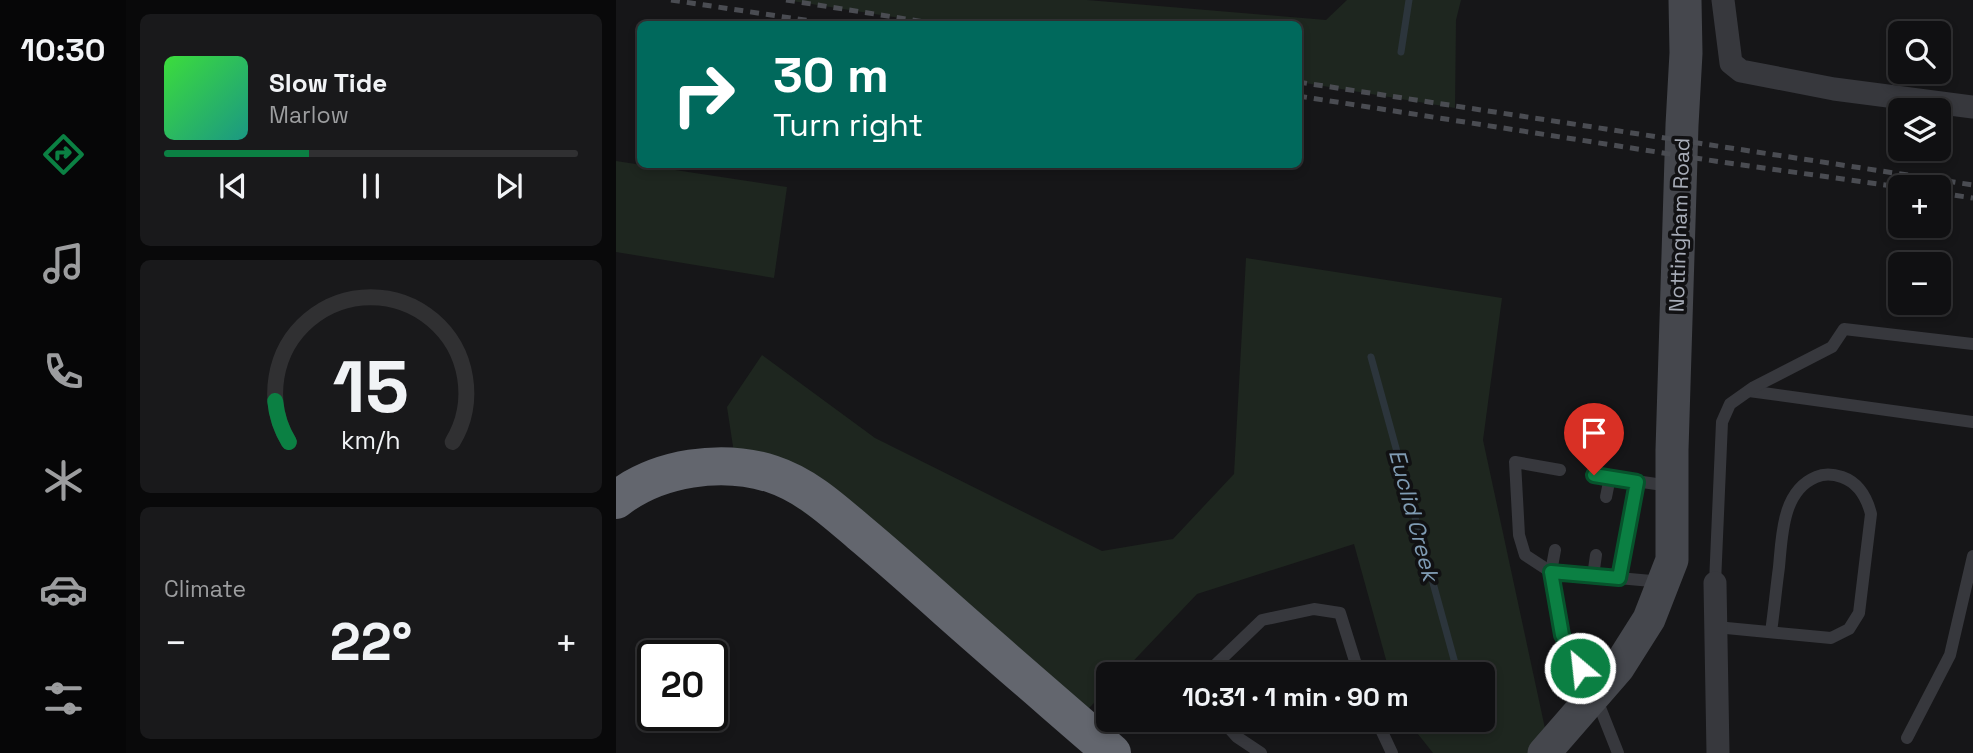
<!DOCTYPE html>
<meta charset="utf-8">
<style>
:root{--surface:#101012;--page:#19191b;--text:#f1f3f6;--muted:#9c9d9f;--line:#303032;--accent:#0b8043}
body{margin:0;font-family:"Space Grotesk",sans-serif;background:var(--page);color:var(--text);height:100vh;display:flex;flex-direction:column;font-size:26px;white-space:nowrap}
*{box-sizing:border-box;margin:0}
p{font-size:23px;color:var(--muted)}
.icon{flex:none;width:38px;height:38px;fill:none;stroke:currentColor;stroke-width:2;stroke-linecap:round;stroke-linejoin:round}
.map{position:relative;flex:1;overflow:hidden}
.side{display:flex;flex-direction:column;gap:14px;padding:14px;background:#09090a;width:490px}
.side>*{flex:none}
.top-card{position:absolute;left:21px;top:21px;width:665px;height:147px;border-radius:10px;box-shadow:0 4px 10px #0003,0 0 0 2px var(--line);background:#00695c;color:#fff;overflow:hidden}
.tools{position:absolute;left:1272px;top:21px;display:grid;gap:14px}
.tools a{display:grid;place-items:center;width:63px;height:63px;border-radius:10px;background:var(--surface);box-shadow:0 4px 10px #0003,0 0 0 2px var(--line);font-size:35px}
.speed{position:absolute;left:21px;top:640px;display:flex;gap:14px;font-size:35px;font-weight:700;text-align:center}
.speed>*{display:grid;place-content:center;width:91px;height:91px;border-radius:50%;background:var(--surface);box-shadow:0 4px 10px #0003,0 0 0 2px var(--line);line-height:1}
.speed .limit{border:4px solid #111;border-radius:10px;background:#fff;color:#111}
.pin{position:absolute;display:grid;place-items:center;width:60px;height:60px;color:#fff;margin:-72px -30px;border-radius:50% 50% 50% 0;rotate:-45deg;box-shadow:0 0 7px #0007}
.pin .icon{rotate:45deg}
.me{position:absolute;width:77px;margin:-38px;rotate:332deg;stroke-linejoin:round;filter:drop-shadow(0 0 5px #0008)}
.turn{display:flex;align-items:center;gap:24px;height:147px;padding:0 21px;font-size:32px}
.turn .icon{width:91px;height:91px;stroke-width:2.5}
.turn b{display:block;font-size:49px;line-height:60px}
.big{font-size:52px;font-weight:700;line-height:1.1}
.side .tile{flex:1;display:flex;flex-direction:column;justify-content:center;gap:10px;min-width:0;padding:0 24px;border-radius:10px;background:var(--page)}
.side .dial{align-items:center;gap:0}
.dial svg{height:182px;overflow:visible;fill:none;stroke:var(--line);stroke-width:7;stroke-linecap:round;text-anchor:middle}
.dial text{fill:var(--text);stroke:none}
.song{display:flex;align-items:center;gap:21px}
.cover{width:84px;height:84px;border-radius:10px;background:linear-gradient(135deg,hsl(120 70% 55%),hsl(170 70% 35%))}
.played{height:7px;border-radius:4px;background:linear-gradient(90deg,var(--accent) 35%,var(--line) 35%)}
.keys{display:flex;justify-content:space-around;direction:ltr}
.heat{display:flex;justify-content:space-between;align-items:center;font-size:38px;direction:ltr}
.trip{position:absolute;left:480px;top:662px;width:399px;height:70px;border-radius:10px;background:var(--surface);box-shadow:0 4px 10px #0003,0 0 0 2px var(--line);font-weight:700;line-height:70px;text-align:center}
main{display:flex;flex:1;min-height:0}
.tabs{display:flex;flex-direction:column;width:126px;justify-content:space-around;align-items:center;background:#060607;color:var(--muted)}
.tabs .icon{width:49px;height:49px}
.tabs .on{color:var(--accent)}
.tabs b{font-size:32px;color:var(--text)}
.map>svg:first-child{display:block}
.green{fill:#1e261f}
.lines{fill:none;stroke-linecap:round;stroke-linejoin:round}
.stream{stroke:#2c353c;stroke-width:7}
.lane{stroke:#37383d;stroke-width:12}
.street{stroke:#37383d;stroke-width:23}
.secondary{stroke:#45474d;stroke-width:33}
.highway{stroke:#63666e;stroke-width:38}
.rail{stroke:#4a4c52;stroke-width:5;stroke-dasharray:9 7;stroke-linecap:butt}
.route-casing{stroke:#07532c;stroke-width:18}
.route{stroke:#0b8043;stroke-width:12}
.labels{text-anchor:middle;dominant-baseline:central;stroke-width:7;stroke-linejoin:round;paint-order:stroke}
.street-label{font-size:21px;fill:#a8adb8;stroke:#111113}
.water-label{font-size:23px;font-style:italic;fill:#7f9bb3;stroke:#111113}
</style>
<main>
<nav class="tabs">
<b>10:30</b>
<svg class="icon on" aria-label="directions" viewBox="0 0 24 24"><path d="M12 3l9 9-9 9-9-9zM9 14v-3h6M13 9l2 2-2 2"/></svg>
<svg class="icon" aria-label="music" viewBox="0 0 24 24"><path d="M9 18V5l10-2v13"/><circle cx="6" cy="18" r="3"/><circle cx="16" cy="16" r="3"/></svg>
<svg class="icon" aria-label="phone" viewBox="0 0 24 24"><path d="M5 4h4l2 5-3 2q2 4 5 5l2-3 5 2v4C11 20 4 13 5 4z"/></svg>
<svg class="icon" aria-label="climate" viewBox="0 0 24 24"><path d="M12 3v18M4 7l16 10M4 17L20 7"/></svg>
<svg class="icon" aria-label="car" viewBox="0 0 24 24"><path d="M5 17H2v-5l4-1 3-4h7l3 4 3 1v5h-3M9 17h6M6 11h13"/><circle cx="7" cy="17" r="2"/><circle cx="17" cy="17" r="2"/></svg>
<svg class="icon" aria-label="filters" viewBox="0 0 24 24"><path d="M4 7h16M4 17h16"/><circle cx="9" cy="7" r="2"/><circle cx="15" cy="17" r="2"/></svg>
</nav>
<section class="side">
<div class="tile">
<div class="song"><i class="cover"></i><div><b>Slow Tide</b><p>Marlow</p></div></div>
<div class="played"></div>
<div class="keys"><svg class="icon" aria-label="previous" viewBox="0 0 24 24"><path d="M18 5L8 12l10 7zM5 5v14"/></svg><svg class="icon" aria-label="pause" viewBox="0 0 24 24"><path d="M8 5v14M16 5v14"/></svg><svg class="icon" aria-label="next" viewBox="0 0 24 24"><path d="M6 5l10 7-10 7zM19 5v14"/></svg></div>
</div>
<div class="tile dial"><svg viewBox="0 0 100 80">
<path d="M14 69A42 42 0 1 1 86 69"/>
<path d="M14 69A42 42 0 0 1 8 51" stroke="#0b8043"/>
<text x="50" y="56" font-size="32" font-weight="700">15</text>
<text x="50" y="72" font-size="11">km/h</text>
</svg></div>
<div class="tile"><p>Climate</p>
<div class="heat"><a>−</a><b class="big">22°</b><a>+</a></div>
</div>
</section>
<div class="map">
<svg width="1357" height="753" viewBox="0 0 1357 753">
<rect width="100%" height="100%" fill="#161618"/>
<g class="green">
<path d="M170,0H471L710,20L731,0H845L840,20L839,108L683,82L682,24H322Z"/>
<path d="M0,161L171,187L158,278L0,252Z"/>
<path d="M630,258L886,298L867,440L933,747L928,753H817L790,719H866V674H774L738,544L581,594L505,674H492V688L460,722L333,611L120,466L111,407L146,355L259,438L486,551L557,539L618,474Z"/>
</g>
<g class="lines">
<g class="stream">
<path d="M785,52L793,0"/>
<path d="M755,357L842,674"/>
</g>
<g class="lane">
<path d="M1133,391L1357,422"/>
<path d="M944,470L899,462L903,535L909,555L935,572L1047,582"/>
<path d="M978,475L1054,486"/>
<path d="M990,497L994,477"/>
<path d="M939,550L935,572L946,635L979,695L1002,753"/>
<path d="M977,576L980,555"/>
<path d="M1003,578L1021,482"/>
<path d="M1099,583L1106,422L1114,404L1138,387L1216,347L1228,329L1357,344"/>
<path d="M1100,627L1215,638L1233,629L1243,613L1255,514C1251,498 1243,483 1226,477C1217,474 1209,473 1200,477C1166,491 1166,536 1163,567C1160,589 1158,611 1155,632"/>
<path d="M593,674V671L646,620L698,609L724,613L743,674"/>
<path d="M605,719L621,737L645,753"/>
<path d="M760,719L776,753"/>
<path d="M1291,738L1334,655L1357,556"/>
</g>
<g class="street">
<path d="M1107,0L1115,63L1125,71L1218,89L1357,107"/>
<path d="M1099,583L1102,753"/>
</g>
<path class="secondary" d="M928,753L1002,668L1033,619L1056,560V450L1066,125L1070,53L1069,0"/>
<path class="highway" d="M0,500C42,467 106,458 156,474C190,485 217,510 244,533C274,558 303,584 332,610C386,658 441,705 496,753"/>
<g class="rail">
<path d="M55,0L215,24"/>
<path d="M170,0L322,24"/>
<path d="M682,82L1357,185"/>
<path d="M682,96L1105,162L1284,187"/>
<path d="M1323,193L1357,198"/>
</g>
</g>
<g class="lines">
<defs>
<path id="route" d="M964,668L946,635L935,572L1003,578L1021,482L978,475"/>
</defs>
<use href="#route" class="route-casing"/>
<use href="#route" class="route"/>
</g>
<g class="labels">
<g class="street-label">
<text transform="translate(1063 225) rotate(-88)">Nottingham Road</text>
</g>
<g class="water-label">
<text transform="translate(798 515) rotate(75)">Euclid Creek</text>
</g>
</g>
</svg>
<div class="tools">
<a><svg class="icon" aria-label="search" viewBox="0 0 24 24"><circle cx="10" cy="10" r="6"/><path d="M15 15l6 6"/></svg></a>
<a><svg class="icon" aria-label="layers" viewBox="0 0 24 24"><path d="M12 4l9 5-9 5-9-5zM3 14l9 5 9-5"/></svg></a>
<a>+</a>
<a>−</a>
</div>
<div class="speed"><div class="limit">20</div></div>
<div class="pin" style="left:978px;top:475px;background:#d93025"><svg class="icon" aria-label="arrive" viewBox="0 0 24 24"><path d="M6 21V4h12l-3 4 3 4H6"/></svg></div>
<svg class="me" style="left:964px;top:668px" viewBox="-20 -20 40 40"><circle r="17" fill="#0b8043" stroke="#fff" stroke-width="3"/><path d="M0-11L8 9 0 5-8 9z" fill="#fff"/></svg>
<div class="trip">10:31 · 1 min · 90 m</div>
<div class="top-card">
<div class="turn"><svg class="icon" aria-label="right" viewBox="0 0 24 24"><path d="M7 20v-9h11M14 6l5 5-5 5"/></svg><div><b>30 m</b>Turn right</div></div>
</div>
</div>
</main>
